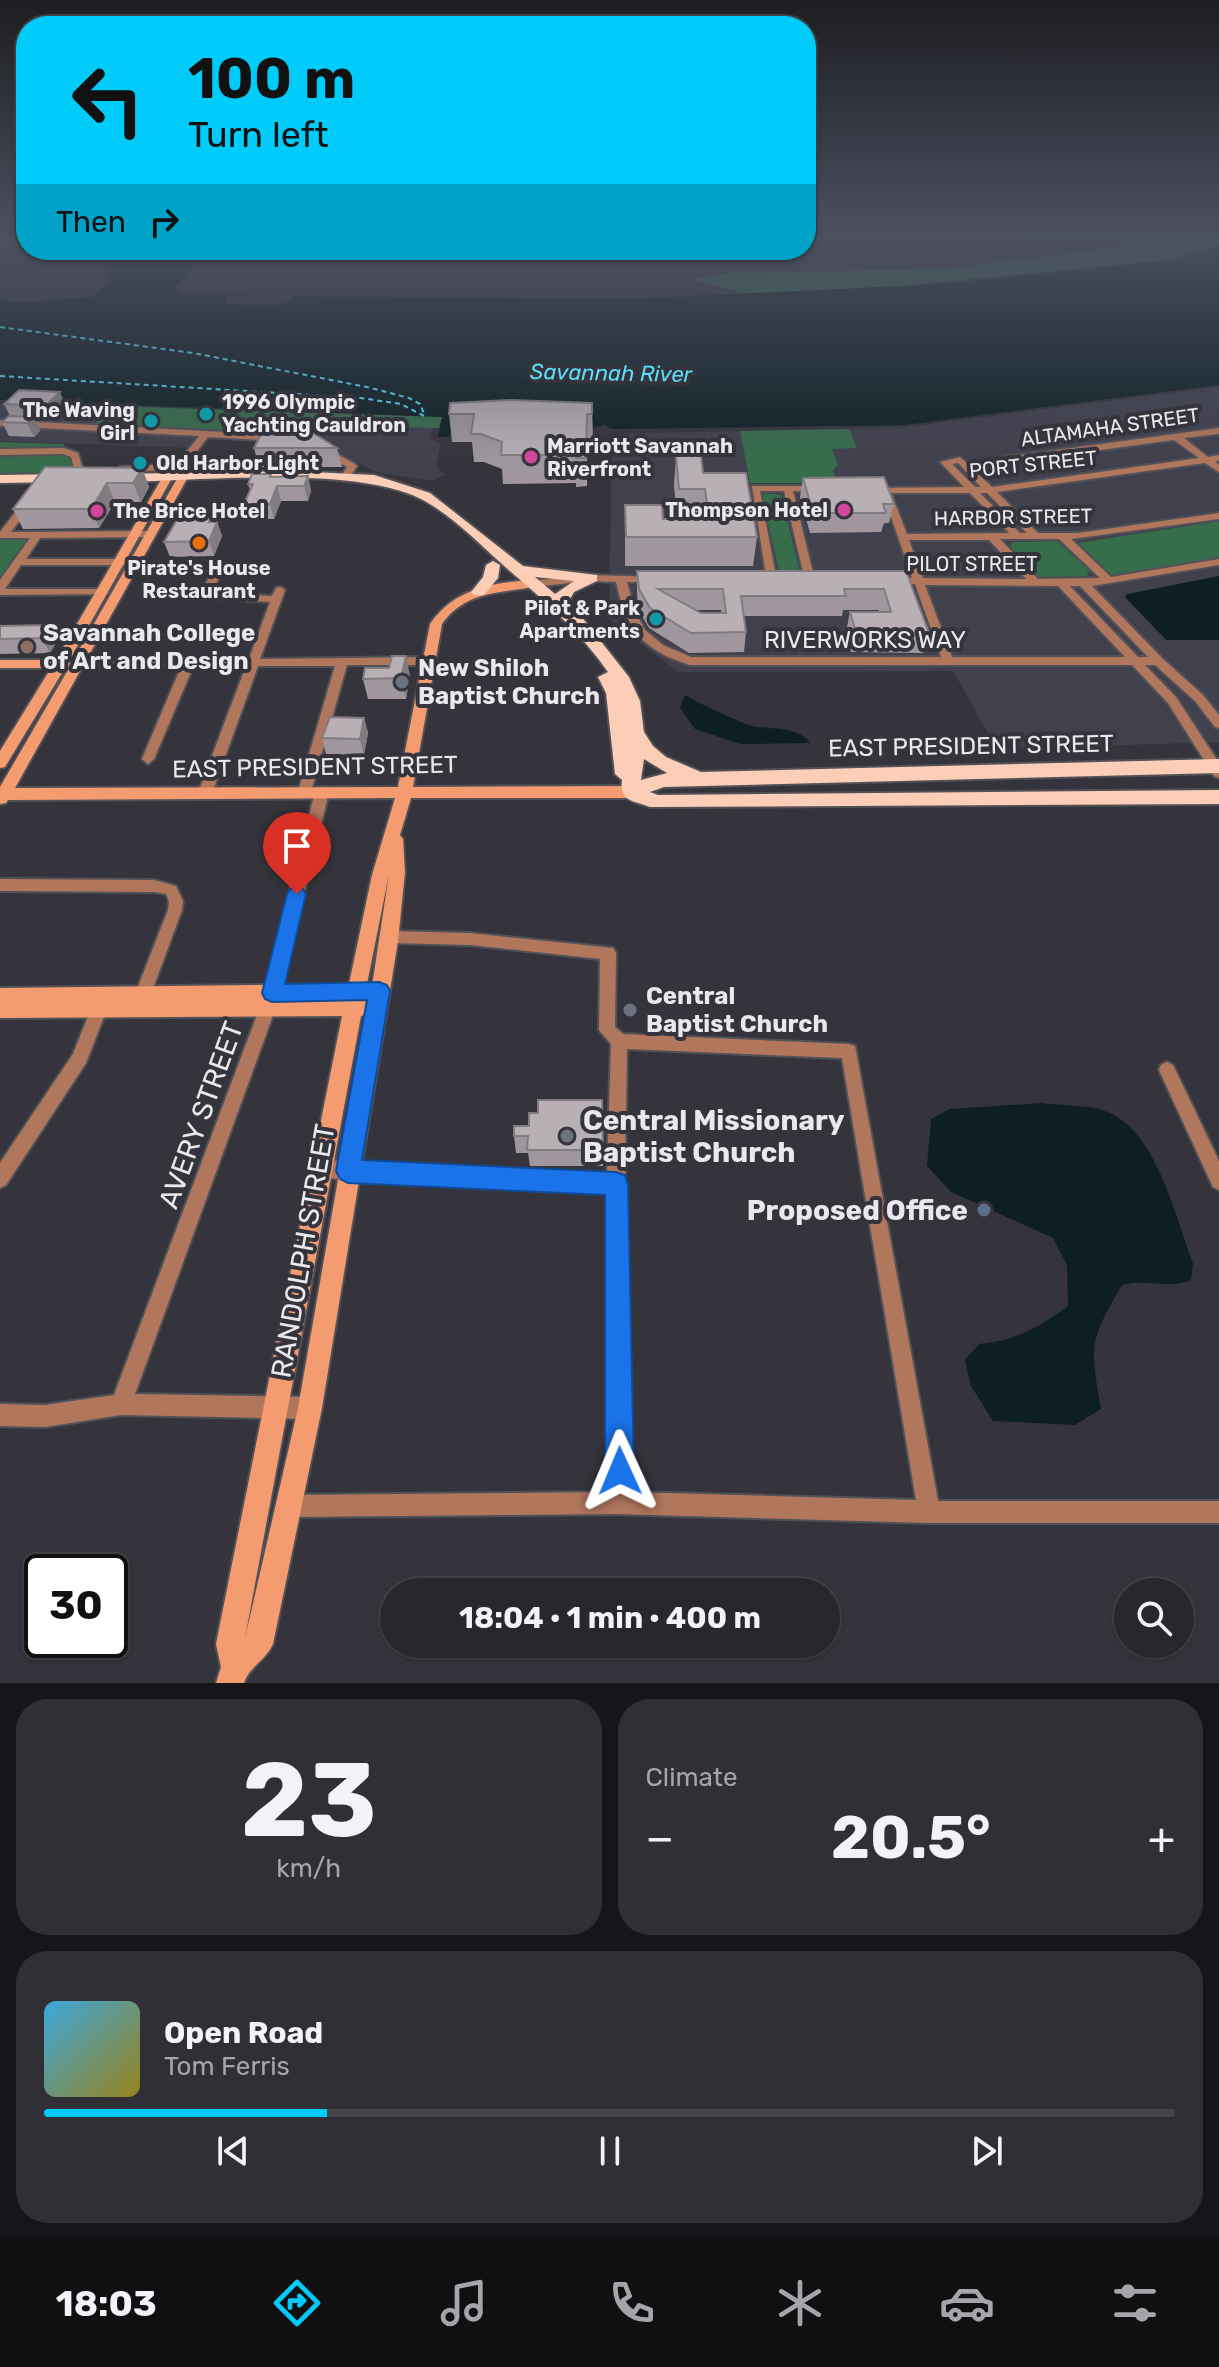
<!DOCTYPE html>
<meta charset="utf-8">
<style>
:root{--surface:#28272d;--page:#302f35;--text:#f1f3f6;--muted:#a5a5aa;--line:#444449;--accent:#00cbf9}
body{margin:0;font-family:Rubik,sans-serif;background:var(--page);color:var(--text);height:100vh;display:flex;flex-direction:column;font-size:30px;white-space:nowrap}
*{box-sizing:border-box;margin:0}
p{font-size:26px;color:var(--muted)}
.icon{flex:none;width:44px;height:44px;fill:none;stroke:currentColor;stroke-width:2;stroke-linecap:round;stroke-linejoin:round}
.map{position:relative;height:1683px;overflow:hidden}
.sheet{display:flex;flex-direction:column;gap:16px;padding:16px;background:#161519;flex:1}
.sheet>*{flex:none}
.top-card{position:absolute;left:16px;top:16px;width:800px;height:244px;border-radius:32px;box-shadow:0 2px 6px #0004,0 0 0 2px var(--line);background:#00cbf9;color:#111;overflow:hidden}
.buttons{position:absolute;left:1114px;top:1578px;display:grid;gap:16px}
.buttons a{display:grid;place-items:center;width:80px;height:80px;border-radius:50%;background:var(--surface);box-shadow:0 2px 6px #0004,0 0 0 2px var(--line);font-size:40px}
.speed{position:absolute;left:24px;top:1554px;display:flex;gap:16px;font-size:40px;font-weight:700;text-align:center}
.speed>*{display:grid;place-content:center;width:104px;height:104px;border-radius:50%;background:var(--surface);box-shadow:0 2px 6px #0004,0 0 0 2px var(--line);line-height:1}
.speed .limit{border:4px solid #111;border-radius:12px;background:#fff;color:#111}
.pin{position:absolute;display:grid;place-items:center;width:68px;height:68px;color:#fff;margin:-82px -34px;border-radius:50% 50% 50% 0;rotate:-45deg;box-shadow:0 0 8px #0007}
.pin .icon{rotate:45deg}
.me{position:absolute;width:88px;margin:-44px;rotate:359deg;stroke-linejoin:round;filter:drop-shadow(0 0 6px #0008)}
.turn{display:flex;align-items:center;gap:28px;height:168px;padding:0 40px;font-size:36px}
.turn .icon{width:104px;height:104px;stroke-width:2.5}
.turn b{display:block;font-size:56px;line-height:68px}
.then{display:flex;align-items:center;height:76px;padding:0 40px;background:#0003;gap:16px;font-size:30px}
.big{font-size:60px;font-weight:700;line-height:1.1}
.sheet .tile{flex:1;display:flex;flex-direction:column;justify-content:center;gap:12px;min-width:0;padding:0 28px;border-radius:32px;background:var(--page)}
.sheet .dial{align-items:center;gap:0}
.dial b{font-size:104px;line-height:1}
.song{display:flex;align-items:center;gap:24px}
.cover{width:96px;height:96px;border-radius:12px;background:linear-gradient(135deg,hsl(200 70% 55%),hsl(50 70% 35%))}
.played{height:8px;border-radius:4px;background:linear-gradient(90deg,var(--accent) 25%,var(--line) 25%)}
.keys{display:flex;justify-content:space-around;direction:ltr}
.heat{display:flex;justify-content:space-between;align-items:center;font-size:44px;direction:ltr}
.sheet .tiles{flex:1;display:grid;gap:16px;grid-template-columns:1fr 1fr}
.tile:last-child{grid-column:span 2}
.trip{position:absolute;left:380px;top:1578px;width:460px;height:80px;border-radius:40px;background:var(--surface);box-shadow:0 2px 6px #0004,0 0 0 2px var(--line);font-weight:700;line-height:80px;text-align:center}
.tab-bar{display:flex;height:128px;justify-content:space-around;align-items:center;background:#101012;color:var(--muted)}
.tab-bar .icon{width:56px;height:56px}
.tab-bar .active{color:var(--accent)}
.tab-bar b{font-size:36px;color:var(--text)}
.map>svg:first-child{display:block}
.built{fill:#41404d}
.green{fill:#366d4b}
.water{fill:#0e1f23}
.pier{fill:#35343c}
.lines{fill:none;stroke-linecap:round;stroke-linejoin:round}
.ferry{stroke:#5adefa;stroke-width:2;stroke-dasharray:5 4;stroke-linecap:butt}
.street-casing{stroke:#525158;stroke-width:4}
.secondary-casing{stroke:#525158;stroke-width:4}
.primary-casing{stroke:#525158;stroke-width:4}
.street{fill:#b0775d;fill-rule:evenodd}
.secondary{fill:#f59b70;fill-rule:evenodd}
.primary{fill:#fccdb7;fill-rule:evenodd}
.wall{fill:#9f979d;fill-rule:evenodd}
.shaded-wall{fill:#827b7f}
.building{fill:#b9b0b6;stroke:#827b7f;stroke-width:2;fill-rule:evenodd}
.route{fill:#1a73e8;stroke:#114b97;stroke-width:2}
.culture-dot{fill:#0f9aa8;stroke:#35343c;stroke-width:3}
.hotel-dot{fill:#d1479c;stroke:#35343c;stroke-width:3}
.food-dot{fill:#e8710a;stroke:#35343c;stroke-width:3}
.education-dot{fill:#8d6e63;stroke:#35343c;stroke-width:3}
.worship-dot{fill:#6b7280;stroke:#35343c;stroke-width:3}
.service-dot{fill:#5c6f8a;stroke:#35343c;stroke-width:3}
.labels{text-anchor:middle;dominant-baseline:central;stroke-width:8;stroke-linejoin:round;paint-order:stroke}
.far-poi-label{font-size:20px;font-weight:bold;fill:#e9e9ed;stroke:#35343c;text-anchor:start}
.far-street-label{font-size:20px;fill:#e9e9ed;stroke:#35343c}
.far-water-label{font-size:22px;font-style:italic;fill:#5adefa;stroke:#35343c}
.poi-label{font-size:24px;font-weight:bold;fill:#e9e9ed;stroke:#35343c;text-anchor:start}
.street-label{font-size:24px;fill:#e9e9ed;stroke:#35343c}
.near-street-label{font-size:28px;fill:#e9e9ed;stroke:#35343c}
.near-poi-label{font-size:28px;font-weight:bold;fill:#e9e9ed;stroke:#35343c;text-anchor:start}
</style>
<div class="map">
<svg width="1219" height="1683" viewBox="0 0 1219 1683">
<rect width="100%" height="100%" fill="#35343c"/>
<g class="built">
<path d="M1219,387V742L997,749L953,671L678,672L609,619L612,434L907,427Z"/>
<path d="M0,405L435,420L430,439L441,443L436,466L445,475L432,481L379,473L325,447L286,435L206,429L194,448L0,441Z"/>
</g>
<g class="green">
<path d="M1219,235V246L1171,260L897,286L749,294L692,280L727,273L943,269Z"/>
<path d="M111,406L442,417L439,428L353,426L354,421L228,420L222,430L94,424Z"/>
<path d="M849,429L857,448L832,449L838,465L833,470L837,483H750L740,431Z"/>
<path d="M0,442L63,444L72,457L73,468L67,474H0Z"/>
<path d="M765,493L781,495L801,576H780L762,495Z"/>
<path d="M1219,521V558L1112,575L1078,543Z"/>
<path d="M0,538H31L0,582Z"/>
<path d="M1057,541L1089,570L1087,576L1039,577L1010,547L1013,542Z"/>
</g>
<g class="water">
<path d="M1219,246V385L905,425L612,429L604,425L593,428V423H454L449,437H438L442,417L0,400V300L28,302L93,297L106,283L109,270L95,262L91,250H201C197,264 184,281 174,287L180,295L628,299L945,284L1171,260Z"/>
<path d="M1219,576V640H1166L1125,597L1127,594Z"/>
<path d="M685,695C703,706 724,714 743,723C763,732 796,723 810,743L740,744L695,729L680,708Z"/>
<path d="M1041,1103C1062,1106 1091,1104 1110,1113C1157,1134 1176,1218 1193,1263L1191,1280C1168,1290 1146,1278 1122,1285C1089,1341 1090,1346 1101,1409L1075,1425L993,1421L971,1386L965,1360L979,1344C1014,1341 1040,1327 1068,1306L1067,1265L1053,1238L951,1192L927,1166L931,1119L950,1109Z"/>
</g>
<path class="pier" d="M230,296H294L288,303L272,305L226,304L225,300Z"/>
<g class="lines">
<g class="ferry">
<path d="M0,327L193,353L367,387L409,398L420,404L425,416"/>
<path d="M0,376L361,398L401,404L424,416"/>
</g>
<defs>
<g id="street">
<path d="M16,231H22L5,245H1V243Z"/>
<path d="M0,420L279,435L283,438L279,441L208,437L183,469L123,472L120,471V467L177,464L199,436L0,426Z"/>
<path d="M1219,428V434L1184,438L1208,457L1219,455V461H1215L1219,465V472L1205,463L997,492L1038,533H1078L1219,513V519L1071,539L1111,577L1219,559V565L1092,586L1162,658L1203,695L1219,715V728L1215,727L1195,701L1155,665H1145L1176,697L1219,763V778L1214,776L1168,703L1132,665H690C642,650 627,630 616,582L592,581L530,587L525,584L530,581L592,575L658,577L659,579L654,582H627L635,611L645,630L663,645L691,657H941L915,584H891L886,581L891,578H912L883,493L867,492V488L964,487L940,462L960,457L992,487L1199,458L1174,440L1005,463L1000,460L1005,457ZM958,463L981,487H975L952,464ZM891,493H970L1009,533L907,534ZM980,493H987L1027,533H1020ZM1000,539H1059L1100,578L1038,579ZM909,540H989L1026,579L923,578ZM925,585L1058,586L1125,657H952ZM1070,586H1080L1148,657H1138Z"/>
<path d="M319,447H325L355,464L357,466L348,480L340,478L347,467L319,451Z"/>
<path d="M0,449L64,448L78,453L83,470L75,472L71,457L63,454L0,455Z"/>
<path d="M752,486H821L826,489L821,492L793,491L815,581L814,583L810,584L805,581L784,491H760L777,582L772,585L767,582Z"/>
<path d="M29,498L34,501L11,532L149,531L154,534L149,537L40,538L26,559H134L139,562L134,565H21L5,589H103L108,592L107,594L0,595V580L30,538H0V532L26,499Z"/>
<path d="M214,574L219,577L212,593L272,596L276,588L280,587L285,590L260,659L431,657L437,661L431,665H347L310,795H300L298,792L335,666H258L212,793L205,798L198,793L246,666L193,667L154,759L148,764L142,759L181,667L78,668L72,664L78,660L249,659L270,602L201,598L200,596L209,577Z"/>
<path d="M322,787L329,792L276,1007L135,1394L310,1397L317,1401L321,1408L317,1415L310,1419L121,1415L45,1427L0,1426V1404L45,1405L114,1395L260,1007L315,792Z"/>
<path d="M0,879L154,880L176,886L183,901L182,910L146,1007L140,1009L134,1007L132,1002L168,910L169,901L166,894L154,892L0,891Z"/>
<path d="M390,931L470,933L613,948L616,953L615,1027L623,1034L849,1044L855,1046L938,1501H1219V1523H929L617,1514L288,1517L280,1514L277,1506L280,1498L288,1495L609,1492L607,1193L323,1178L317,1175L314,1169L317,1163L323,1160L607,1174L611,1044L599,1030L600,959L470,945L390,943L385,941L382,937L385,933ZM627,1049L842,1058L916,1500L631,1492L625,1184Z"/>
<path d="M99,1002L105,1004L107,1009L86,1063L6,1185L0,1188V1163L73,1054L93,1004Z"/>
<path d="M1167,1062L1173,1065L1219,1161V1190L1213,1187L1159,1070L1161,1065Z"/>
</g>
<path id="secondary" d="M183,474L188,477L15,788L398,787L430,624C454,589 490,583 530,580L534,581V587C499,593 465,591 442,624L413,787L630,786L638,792L630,798H411L400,835L403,839L405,872L398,941L322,1408L273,1644C266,1660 249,1667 244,1683H216L221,1667L216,1644L342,1016L0,1018V988L349,984L372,875L395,798L8,800L6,803L0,804V787L69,668H65L5,767L0,768V751L51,668H0V660H56L162,478L171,476L172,478L69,661L72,662L178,477ZM389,874L372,986L367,984ZM367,1014L298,1408L245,1638L361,1016Z"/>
<g id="primary">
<path d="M292,471L374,475L430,493L523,566L597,575V581L574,592L569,601L629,677L640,701L644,732L653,746L666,757L701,772L1219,759V773L664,787L650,792L658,795L1219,790V804L650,807C633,800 619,802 622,780L615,774L606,693L598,677L608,672C581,633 546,602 511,572C483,548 454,516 421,499C352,465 197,481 118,482L111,478L118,474ZM535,577L574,581L555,594ZM644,759L667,773L641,780Z"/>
<path d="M0,475L62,474L69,478L62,482L0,483Z"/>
<path d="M493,561L500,565L498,578L484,595H474L471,592L483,577L486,565Z"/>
</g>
</defs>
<use href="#street" class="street-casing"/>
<use href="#secondary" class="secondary-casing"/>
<use href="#primary" class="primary-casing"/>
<use href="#street" class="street"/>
<use href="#secondary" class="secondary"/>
<use href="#primary" class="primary"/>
</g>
<g class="wall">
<path d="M218,250H264L262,254L219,253Z"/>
<path d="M592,403L593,442H587V486L576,487V483L503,484L502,469L484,462H474L472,442H452L449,414Z"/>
<path d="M4,404L66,405L51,420L34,419L40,431L34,437L9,436L2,422L10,416Z"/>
<path d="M254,448H337L342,467H259Z"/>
<path d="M676,456L703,473L757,537L753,566H625V505L663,519H703L702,518H677L674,485Z"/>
<path d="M142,468L149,487L141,502H115L99,528L23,529L13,509Z"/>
<path d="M271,474L272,477L308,476L311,491L308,501H281L274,519H248L244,504L250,490L248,484Z"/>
<path d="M803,478L894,504L889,523H884L881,532L810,533L800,497Z"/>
<path d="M212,515L214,522H217L222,536L214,556L170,557L164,542Z"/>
<path d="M637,571H906L929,633L923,653L851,652L846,632L850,612H879V610H843L842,616H744L746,632L744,652L689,653L649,628L638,609L637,591ZM695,610H721V613H701Z"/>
<path d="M0,626L57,641L50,653L0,654Z"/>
<path d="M410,676L406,699H368L363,679Z"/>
<path d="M364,718L368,733L364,755L326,754L322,738Z"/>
<path d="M602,1100L603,1166H530L528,1153H516L514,1136L529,1126L538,1113Z"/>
</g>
<g class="shaded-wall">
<path d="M60,392L66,405L51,420L45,406Z"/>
<path d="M34,417L40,431L34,437L27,423Z"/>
<path d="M142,468L149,487L141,502L133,483Z"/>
<path d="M308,476L311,491L308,501L304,486Z"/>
<path d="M107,483L115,502L99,528L91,509Z"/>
<path d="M277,486L281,501L274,519L270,504Z"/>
<path d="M212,515L215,526L217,522L222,536L214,556L209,541V522Z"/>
<path d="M49,625L57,641L50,653L42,638Z"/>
<path d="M406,656L410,676L406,699L401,678Z"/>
<path d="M364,718L368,733L364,755L360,739Z"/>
</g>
<g class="building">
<path d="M19,390L60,392L45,406L4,404Z"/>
<path d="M511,400L592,403V414H587L586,458H576V455H501L502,442L481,434H471L474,414H449L450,403Z"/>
<path d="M9,416L34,417L27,423L2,422Z"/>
<path d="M266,424L313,433L337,448H254Z"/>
<path d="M676,456H701L703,473H746L757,537H626L625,505H662L663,519H709L705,489H679Z"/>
<path d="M45,467L142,468L133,483H107L91,509H13Z"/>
<path d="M252,474H271L270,477L308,476L304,486H277L270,504H244L253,484H248Z"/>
<path d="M884,477L894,504H883L886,513H813L803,478Z"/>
<path d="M212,515L209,522H217L209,541L164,542L179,516Z"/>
<path d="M637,571H906L929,633L856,632L850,612H891L884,589H844L846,596H741L746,632L691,633L650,608L639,589ZM658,589H723L726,613H701Z"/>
<path d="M49,625L42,638L0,639V626Z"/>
<path d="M392,656H406L401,678L363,679L365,668H389Z"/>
<path d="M330,717L364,718L360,739L322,738Z"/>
<path d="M538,1100H602L603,1150H527L528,1136H514V1126H529V1113H538Z"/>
</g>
<linearGradient id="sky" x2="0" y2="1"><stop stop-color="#1d1d21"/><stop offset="0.5" stop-color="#4b5061"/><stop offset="1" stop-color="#4b5061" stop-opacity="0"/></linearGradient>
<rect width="1219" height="466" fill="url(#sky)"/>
<path class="route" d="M297,887L303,889L306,894L285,984L379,982L387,985L390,991L362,1160L616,1172L625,1175L628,1184L634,1471L630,1482L620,1486L609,1482L605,1471V1195L348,1183L340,1179L336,1171L367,1000L272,1002L265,999L262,993L287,894L290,889Z"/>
<g class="culture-dot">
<circle cx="206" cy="414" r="8"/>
<circle cx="151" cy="421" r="8"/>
<circle cx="140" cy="463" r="8"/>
<circle cx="656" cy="619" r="8"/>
</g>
<g class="hotel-dot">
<circle cx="531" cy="457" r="8"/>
<circle cx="844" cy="510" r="8"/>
<circle cx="97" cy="511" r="8"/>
</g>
<circle class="food-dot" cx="199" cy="543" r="8"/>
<circle class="education-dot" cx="27" cy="647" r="8"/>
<g class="worship-dot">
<circle cx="402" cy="682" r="8"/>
<circle cx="630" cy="1010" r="8"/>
<circle cx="567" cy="1136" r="8"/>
</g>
<circle class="service-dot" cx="984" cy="1210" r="8"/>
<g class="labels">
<g class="far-poi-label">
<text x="222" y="402">1996 Olympic<tspan x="222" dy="23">Yachting Cauldron</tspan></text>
<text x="135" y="410" text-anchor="end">The Waving<tspan x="135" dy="23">Girl</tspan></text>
<text x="547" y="446">Marriott Savannah<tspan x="547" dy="23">Riverfront</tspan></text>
<text x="156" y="463">Old Harbor Light</text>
<text x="828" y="510" text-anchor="end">Thompson Hotel</text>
<text x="113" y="511">The Brice Hotel</text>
<text x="199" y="568" text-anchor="middle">Pirate's House<tspan x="199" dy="23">Restaurant</tspan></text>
<text x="640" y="608" text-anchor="end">Pilot &amp; Park<tspan x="640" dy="23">Apartments</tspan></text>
</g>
<g class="far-street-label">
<text transform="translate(1110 427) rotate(-8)">ALTAMAHA STREET</text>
<text transform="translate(1033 464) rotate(-6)">PORT STREET</text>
<text transform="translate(1013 517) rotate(-1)">HARBOR STREET</text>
<text x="972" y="564">PILOT STREET</text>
</g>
<g class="far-water-label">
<text transform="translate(611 373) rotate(1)">Savannah River</text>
</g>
<g class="poi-label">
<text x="43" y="633">Savannah College<tspan x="43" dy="28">of Art and Design</tspan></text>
<text x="418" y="668">New Shiloh<tspan x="418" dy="28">Baptist Church</tspan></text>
<text x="646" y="996">Central<tspan x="646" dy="28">Baptist Church</tspan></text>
</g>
<g class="street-label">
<text x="865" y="640">RIVERWORKS WAY</text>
<text transform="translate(971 746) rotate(-1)">EAST PRESIDENT STREET</text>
<text transform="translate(315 767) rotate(-1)">EAST PRESIDENT STREET</text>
</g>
<g class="near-street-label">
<text transform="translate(201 1115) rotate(-70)">AVERY STREET</text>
<text transform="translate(303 1251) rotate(-80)">RANDOLPH STREET</text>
</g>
<g class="near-poi-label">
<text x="583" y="1120">Central Missionary<tspan x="583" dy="32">Baptist Church</tspan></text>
<text x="968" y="1210" text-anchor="end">Proposed Office</text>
</g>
</g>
</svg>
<div class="buttons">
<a><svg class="icon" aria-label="search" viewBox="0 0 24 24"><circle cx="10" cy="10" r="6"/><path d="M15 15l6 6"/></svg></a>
</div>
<div class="speed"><div class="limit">30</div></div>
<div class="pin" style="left:297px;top:894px;background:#d93025"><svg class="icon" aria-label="arrive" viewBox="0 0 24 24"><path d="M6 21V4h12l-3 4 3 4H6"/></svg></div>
<svg class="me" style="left:620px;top:1471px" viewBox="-20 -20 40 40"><path d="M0-17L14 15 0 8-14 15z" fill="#1a73e8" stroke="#fff" stroke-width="4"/></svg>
<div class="trip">18:04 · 1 min · 400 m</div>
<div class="top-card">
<div class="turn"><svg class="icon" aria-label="left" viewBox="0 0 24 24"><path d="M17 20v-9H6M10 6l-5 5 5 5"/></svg><div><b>100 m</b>Turn left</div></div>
<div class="then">Then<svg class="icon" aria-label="right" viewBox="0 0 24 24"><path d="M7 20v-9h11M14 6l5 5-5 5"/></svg></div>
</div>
</div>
<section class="sheet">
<div class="tiles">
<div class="tile dial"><b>23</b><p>km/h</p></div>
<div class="tile"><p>Climate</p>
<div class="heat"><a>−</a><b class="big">20.5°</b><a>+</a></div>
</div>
<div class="tile">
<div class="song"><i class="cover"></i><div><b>Open Road</b><p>Tom Ferris</p></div></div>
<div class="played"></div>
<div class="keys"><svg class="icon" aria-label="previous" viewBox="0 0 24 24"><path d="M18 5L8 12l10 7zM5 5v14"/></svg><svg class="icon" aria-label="pause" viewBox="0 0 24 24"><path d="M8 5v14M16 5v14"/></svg><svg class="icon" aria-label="next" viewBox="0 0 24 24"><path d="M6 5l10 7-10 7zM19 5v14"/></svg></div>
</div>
</div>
</section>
<nav class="tab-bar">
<b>18:03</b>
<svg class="icon active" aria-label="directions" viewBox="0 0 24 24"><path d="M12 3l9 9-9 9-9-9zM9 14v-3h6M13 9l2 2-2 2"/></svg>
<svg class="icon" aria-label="music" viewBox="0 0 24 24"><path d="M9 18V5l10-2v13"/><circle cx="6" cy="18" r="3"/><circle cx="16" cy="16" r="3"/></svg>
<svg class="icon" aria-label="phone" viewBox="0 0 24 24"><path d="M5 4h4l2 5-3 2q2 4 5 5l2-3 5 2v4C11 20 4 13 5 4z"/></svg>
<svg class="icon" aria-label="climate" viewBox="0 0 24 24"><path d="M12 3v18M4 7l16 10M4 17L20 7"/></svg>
<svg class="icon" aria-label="car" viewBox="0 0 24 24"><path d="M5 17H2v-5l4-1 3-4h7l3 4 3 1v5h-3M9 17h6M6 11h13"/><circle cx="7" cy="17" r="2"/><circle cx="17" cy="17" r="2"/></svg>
<svg class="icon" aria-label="filters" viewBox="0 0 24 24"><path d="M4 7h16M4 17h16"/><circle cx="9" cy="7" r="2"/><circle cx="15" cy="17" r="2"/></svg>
</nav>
